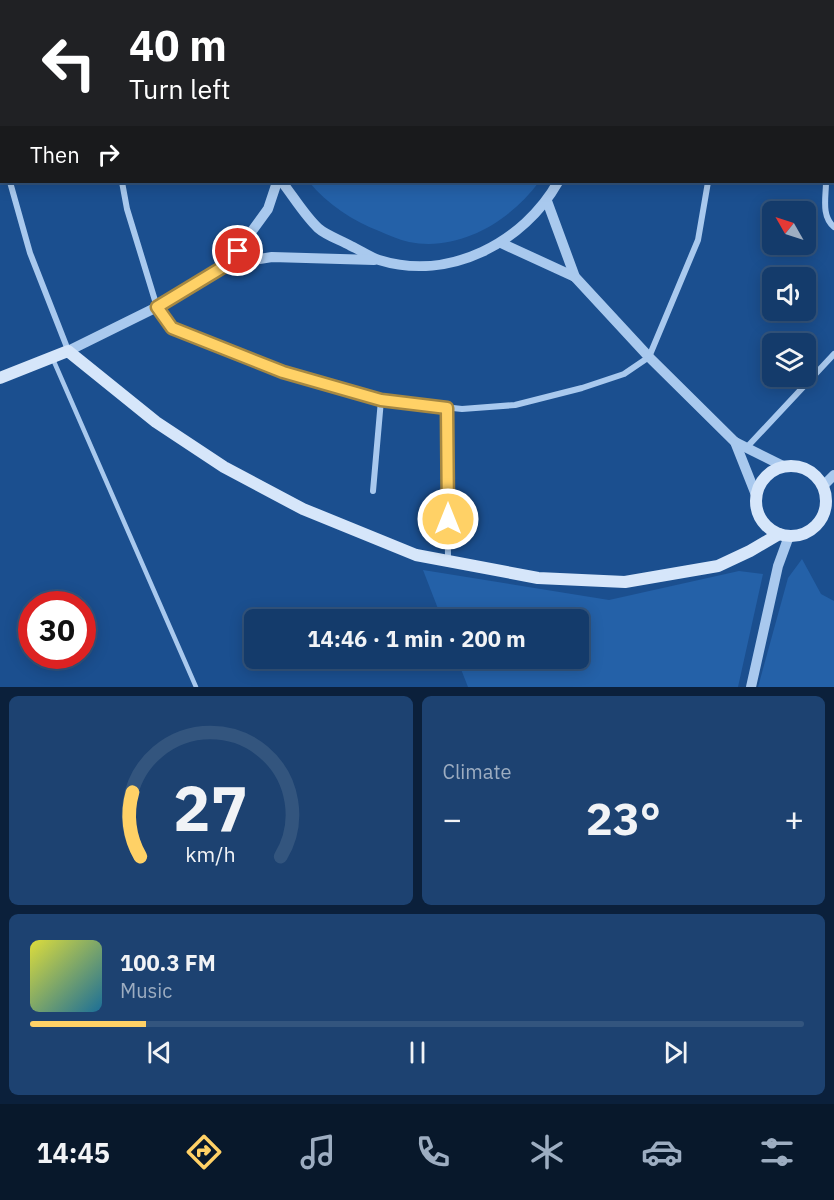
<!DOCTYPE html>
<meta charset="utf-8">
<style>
:root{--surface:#143b6b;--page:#1d4271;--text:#f1f3f6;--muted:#9dadc1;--line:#33557e;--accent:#ffd166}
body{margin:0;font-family:"IBM Plex Sans",sans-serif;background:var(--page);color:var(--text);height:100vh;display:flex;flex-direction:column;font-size:22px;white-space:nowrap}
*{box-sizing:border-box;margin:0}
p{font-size:20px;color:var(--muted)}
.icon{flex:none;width:33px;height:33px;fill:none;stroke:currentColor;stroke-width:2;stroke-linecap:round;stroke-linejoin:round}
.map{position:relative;height:687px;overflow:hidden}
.side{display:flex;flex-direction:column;gap:9px;padding:9px;background:#0b203b;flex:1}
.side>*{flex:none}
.banner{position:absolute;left:0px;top:0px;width:834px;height:183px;box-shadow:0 3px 15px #0003,0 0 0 2px var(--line);background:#202124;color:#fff;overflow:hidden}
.needle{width:39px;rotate:309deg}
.fabs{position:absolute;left:762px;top:201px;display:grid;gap:12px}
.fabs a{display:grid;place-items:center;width:54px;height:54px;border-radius:9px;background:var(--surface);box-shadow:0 3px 15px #0003,0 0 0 2px var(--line);font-size:30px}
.speed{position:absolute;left:18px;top:591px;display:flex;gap:12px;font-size:30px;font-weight:700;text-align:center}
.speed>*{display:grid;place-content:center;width:78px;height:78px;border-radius:50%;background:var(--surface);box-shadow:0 3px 15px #0003,0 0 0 2px var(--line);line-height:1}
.speed .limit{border:9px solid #d22;background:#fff;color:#111}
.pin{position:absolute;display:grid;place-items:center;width:51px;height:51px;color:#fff;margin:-26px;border:3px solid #fff;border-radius:50%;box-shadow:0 2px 6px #0007}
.me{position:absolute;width:66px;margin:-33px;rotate:0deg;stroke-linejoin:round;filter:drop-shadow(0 0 4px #0008)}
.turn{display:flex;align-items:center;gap:21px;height:126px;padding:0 30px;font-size:27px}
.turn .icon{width:78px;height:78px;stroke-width:2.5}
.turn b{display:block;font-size:42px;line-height:51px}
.then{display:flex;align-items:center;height:57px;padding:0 30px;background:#0003;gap:12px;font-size:22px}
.big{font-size:45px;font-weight:700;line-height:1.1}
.side .widget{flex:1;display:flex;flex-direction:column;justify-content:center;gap:9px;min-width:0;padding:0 21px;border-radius:9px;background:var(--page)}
.side .dial{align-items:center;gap:0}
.dial svg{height:156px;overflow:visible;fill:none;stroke:var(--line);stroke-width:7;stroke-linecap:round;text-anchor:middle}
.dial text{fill:var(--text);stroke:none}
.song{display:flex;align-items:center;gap:18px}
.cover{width:72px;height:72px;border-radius:9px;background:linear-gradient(135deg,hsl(60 70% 55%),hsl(200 70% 35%))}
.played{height:6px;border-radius:3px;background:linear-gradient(90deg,var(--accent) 15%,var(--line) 15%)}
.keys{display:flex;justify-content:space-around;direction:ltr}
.heat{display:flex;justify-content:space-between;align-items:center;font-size:33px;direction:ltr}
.side .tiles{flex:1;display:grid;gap:9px;grid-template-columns:1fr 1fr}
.widget:last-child{grid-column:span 2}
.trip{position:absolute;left:244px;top:609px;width:345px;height:60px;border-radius:9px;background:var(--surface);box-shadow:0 3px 15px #0003,0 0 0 2px var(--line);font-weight:700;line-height:60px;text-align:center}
.dock{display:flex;height:96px;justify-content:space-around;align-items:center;background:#08182b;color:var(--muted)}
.dock .icon{width:42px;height:42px}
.dock .current{color:var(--accent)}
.dock b{font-size:27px;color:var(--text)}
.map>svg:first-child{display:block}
.green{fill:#2461a8}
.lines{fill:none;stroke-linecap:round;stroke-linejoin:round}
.service{stroke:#a9c9ee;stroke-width:4.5}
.minor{stroke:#a9c9ee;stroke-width:6}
.tertiary{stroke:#a9c9ee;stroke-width:10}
.secondary{stroke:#d6e6fa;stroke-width:12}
.route-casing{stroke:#a68842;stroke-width:15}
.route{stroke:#ffd166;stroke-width:10}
</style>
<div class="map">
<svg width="834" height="687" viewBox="0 0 834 687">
<rect width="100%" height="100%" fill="#1b4f8f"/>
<g class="green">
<path d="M309,182H539C510,221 460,252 409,242C399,240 389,235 379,231C353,221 327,204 309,182Z"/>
<path d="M802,559L821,594L834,601V687H758L788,578Z"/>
<path d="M423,570L609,600L739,571L763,574L738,687H468L457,659L579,658V620L442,619Z"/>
</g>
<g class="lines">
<path class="service" d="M52,357L196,687"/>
<g class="minor">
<path d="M721,0L722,2"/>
<path d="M829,0V2"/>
<path d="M18,2V0"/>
<path d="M126,2L127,0"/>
<path d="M560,2L561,0"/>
<path d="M832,24L834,34"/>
<path d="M0,59H2"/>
<path d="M2,109V119"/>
<path d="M832,136L834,126"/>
<path d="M10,182L30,253L68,350"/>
<path d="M122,182L127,209L157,307L172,328L283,372L330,386L381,400L462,409L515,405L582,388L624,374L649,357L698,240L708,182"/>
<path d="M826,182C826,197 821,216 834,227"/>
<path d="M447,408L448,561"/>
<path d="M748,446L834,354"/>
<path d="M373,491L381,400"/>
</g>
<g class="tertiary">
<path d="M279,0V2"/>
<path d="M537,0L538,2"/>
<path d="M305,2L306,0"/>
<path d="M282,182C293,196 305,216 318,228C327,236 341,240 351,246C360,250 370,257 379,260C450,282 524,242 558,182"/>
<path d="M547,201L575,277L649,357L735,442L756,495"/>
<path d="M501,243L575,277"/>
<path d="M228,264L272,257L374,260"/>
<path d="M68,351L157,307L228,264L268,209L277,182"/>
<path d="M735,442L783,466"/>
<path d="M823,486L834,475"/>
<path d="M751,687L778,566L789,536"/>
</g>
<g class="secondary">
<path d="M0,378L68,351L156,422L224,467L303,509L416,555L538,578L625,582L718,566L750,551L779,534"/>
<circle cx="791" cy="501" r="35"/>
</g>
</g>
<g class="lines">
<defs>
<path id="route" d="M238,251L228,264L157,307L172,328L283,372L381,400L447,408L448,519"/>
</defs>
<use href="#route" class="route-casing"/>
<use href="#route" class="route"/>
</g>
</svg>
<div class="fabs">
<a><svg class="needle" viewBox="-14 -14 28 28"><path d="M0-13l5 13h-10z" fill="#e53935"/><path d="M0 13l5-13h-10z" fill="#9dadc1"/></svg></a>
<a><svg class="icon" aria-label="sound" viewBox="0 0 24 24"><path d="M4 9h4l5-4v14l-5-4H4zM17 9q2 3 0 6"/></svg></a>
<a><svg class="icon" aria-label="layers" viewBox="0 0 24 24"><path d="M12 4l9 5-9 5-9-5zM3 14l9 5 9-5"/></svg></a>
</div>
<div class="speed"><div class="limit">30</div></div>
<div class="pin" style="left:238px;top:251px;background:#d93025"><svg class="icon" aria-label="arrive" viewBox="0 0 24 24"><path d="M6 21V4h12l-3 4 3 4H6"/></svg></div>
<svg class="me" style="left:448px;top:519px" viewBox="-20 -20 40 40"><circle r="17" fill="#ffd166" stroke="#fff" stroke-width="3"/><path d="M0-11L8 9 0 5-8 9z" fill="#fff"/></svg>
<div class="trip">14:46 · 1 min · 200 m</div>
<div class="banner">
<div class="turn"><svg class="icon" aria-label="left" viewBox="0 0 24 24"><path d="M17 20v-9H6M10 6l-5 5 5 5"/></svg><div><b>40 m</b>Turn left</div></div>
<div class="then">Then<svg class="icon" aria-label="right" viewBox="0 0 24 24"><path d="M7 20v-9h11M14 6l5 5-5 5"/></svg></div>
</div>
</div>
<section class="side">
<div class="tiles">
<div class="widget dial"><svg viewBox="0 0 100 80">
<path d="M14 69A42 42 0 1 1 86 69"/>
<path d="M14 69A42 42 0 0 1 10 36" stroke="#ffd166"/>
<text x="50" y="56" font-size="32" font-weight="700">27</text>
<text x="50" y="72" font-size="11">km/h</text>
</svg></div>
<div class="widget"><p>Climate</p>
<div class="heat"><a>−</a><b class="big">23°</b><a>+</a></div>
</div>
<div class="widget">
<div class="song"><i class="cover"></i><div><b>100.3 FM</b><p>Music</p></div></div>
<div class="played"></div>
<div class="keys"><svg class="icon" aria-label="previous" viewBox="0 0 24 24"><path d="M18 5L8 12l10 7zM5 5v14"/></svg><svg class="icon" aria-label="pause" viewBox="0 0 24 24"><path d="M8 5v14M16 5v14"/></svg><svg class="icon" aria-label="next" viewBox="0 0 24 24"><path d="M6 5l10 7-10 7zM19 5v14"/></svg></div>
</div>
</div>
</section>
<nav class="dock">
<b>14:45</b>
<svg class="icon current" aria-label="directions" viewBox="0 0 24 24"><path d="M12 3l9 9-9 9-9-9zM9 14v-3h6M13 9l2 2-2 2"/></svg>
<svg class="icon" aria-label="music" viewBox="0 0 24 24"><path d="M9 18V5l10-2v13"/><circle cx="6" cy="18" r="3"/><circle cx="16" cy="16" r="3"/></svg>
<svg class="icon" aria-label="phone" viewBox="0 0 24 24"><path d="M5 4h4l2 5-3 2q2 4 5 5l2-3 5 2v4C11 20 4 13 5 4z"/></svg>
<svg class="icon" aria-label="climate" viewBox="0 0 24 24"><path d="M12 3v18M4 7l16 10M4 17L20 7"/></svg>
<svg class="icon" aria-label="car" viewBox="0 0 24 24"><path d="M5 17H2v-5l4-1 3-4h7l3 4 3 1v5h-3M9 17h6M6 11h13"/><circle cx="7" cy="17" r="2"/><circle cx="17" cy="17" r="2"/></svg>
<svg class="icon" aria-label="filters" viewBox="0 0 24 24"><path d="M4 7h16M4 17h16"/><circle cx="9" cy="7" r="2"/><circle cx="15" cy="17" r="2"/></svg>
</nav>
